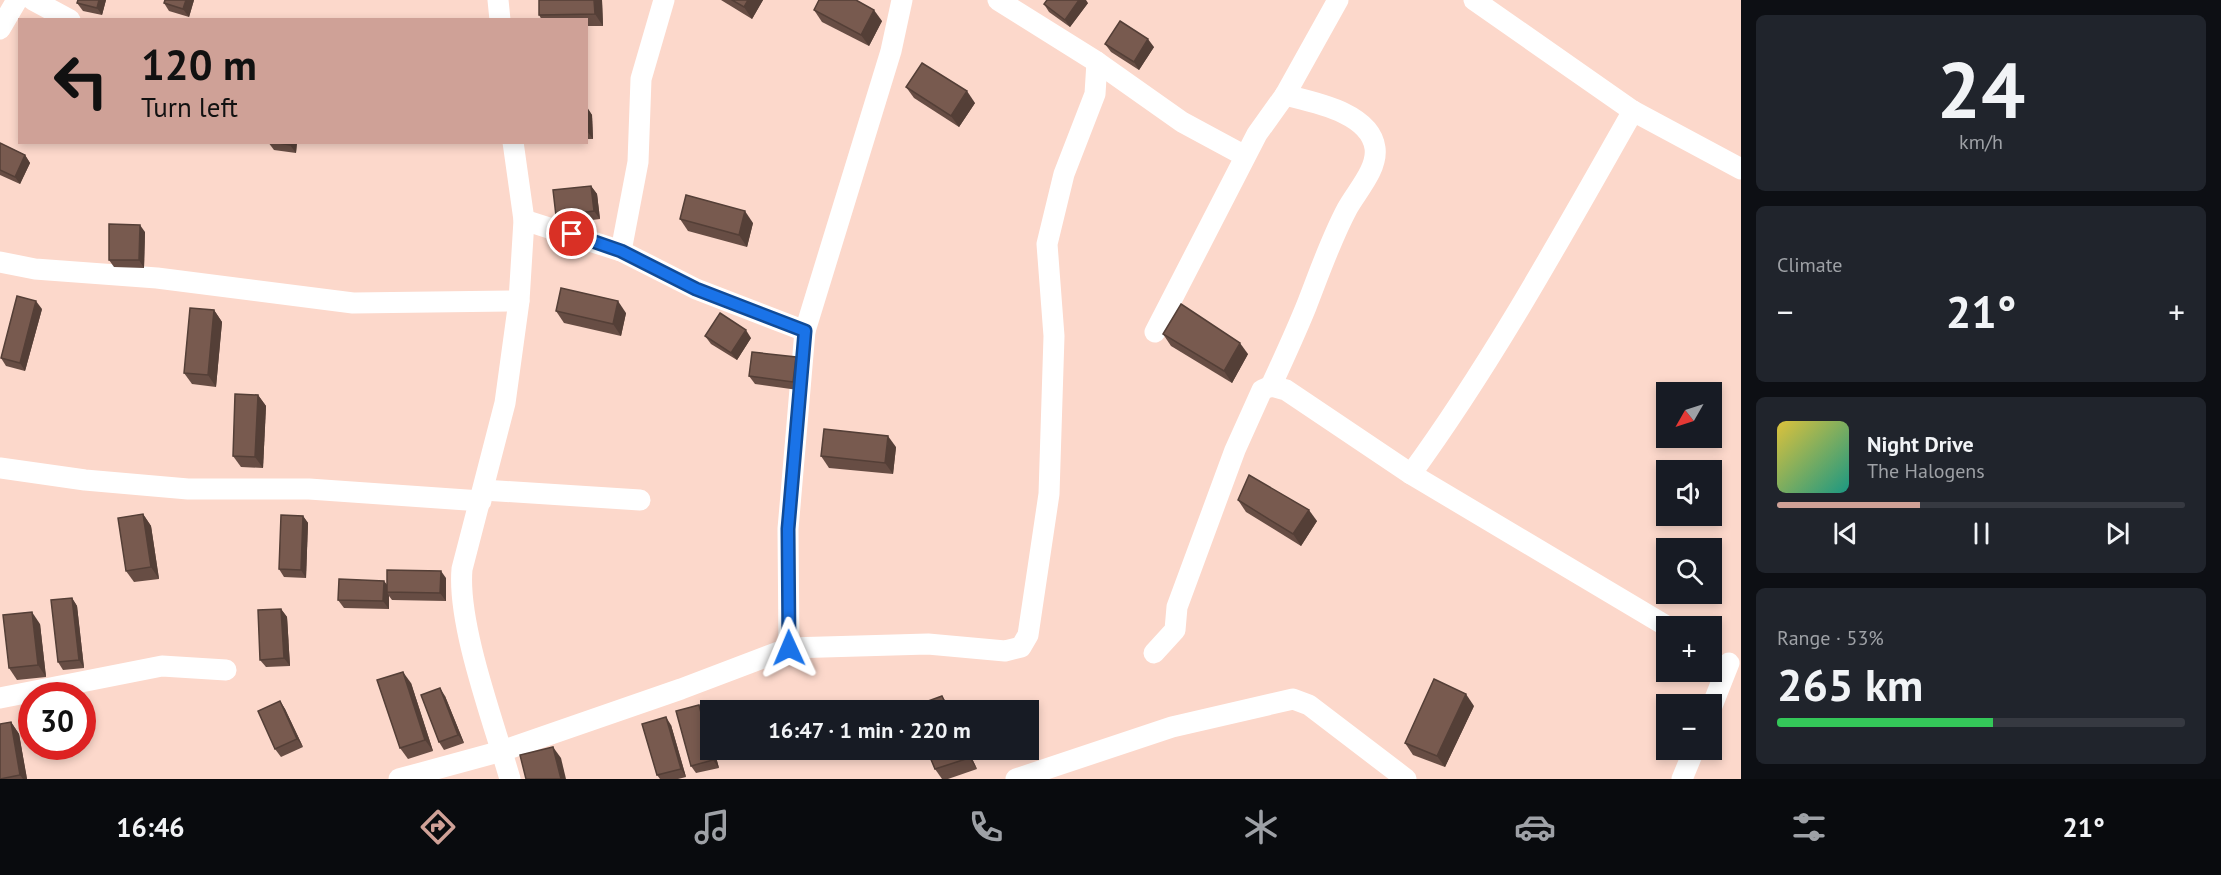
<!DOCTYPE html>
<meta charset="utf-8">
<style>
:root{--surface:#171b24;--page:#20242c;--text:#f1f3f6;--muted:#9ea1a6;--line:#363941;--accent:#cfa197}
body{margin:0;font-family:"PT Sans",sans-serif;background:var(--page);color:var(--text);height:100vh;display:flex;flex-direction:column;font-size:22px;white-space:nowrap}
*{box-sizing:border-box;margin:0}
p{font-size:20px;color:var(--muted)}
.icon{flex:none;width:33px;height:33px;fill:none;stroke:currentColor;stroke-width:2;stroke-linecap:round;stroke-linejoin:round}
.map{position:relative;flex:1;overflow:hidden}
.sheet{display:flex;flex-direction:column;gap:15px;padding:15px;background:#0d0f14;width:480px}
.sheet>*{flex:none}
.hud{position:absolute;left:18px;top:18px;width:570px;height:126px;border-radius:0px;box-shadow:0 3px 9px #0003;background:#cfa197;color:#111;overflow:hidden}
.needle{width:39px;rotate:231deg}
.tools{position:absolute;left:1656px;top:382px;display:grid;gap:12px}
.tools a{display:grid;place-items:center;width:66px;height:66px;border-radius:0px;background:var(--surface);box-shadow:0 3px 9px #0003;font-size:30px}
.speed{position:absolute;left:18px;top:682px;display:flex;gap:12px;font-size:30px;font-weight:700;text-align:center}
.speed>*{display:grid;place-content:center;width:78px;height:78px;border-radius:50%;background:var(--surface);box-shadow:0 3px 9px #0003;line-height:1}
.speed .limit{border:9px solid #d22;background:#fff;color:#111}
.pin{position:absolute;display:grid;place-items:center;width:51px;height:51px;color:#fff;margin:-26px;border:3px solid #fff;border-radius:50%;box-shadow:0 2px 6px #0007}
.me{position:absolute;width:66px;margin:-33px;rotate:359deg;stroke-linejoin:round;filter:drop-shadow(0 0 4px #0008)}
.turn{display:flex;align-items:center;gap:21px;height:126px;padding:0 24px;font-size:27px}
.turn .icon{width:78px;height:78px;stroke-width:2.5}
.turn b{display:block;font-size:42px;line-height:51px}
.big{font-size:45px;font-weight:800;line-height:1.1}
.sheet .widget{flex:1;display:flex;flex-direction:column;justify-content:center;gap:9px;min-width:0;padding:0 21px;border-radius:9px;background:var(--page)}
.sheet .dial{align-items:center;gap:0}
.dial b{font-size:78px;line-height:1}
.song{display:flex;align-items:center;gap:18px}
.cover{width:72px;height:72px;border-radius:9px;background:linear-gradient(135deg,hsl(50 70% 55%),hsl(170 70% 35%))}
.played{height:6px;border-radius:3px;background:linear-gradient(90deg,var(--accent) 35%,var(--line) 35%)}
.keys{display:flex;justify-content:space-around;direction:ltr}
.heat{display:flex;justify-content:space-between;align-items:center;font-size:33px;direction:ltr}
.charge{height:9px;border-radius:4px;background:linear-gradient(90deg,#34c759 53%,var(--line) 0)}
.trip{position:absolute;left:700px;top:700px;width:339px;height:60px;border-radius:0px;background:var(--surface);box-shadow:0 3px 9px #0003;font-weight:800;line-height:60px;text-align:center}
.dock{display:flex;height:96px;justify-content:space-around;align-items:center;background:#090b0e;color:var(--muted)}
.dock .icon{width:42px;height:42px}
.dock .current{color:var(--accent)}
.dock b{font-size:27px;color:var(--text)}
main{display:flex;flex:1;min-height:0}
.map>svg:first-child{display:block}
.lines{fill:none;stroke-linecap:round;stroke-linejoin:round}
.minor{stroke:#fff;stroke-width:21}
.wall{fill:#674d44}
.shaded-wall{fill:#543f37}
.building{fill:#785a4f;stroke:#543f37;stroke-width:1.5}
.route-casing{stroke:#114b97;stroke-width:15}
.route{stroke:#1a73e8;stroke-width:10}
</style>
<main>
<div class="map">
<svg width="1741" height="779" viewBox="0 0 1741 779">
<rect width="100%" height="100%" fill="#fcd8cb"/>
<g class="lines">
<g class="minor">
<path d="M33,0L70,20"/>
<path d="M498,0L500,20"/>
<path d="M998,0L1097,62L1182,122L1245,156"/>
<path d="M1474,0L1633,111L1741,169"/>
<path d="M0,29L17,0"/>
<path d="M524,220L621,251L696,289L805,331"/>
<path d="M621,251L638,162L641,79L664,0"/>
<path d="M0,262L35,269L157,278L353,303L519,301"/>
<path d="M1155,332L1257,134L1285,95L1338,0"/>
<path d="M1271,386C1283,360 1295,334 1306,307C1319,274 1330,241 1347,209C1356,192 1378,169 1375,148C1370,112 1312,102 1285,95"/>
<path d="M0,468L85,480L188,489H309L481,501"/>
<path d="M1411,474C1494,360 1563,234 1633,111"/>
<path d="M483,490L640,500"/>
<path d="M789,648L788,529L805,331L891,51L902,0"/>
<path d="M1154,653L1175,630L1177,607L1235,450L1262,390L1271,386L1286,390L1411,474L1668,627"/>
<path d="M0,698L162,666L226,670"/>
<path d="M1712,706L1729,663"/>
<path d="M399,779L502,751L681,689L789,648L928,644L1005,651L1021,647L1028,635L1049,494L1054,336L1047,244L1064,174L1095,94L1097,62"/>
<path d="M510,779C494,723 457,625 462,569L505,403L519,301L524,220L513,142"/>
<path d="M1016,779L1172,727L1293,699L1309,705L1406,779"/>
<path d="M1682,779L1694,750"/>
</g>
</g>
<g class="wall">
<path d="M106,0L102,15L83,11L77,3Z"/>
<path d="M194,0L189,17L169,11L164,3Z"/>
<path d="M602,0L603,26H586V20H542L539,15Z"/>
<path d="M721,0H763L752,19Z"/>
<path d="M1088,3L1070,27L1049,12L1044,4Z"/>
<path d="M814,10L882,21L869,46L822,22Z"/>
<path d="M1105,44L1154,47L1139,70L1111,52Z"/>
<path d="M906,87L975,103L959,127L914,98Z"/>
<path d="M586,107L592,115L593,139H586Z"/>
<path d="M268,142H297L296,153L274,150Z"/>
<path d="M0,143L25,155L30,163L20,184L0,175Z"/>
<path d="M591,186L597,194L600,219L561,224L556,216Z"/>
<path d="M680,219L753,223L747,247L688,231Z"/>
<path d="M145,232L144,268L114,267L109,260Z"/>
<path d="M42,309L25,371L6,366L1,358Z"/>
<path d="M214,310L222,322L216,387L192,384L184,373Z"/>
<path d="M556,311L626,313L621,336L564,323Z"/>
<path d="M1163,334L1248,354L1232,383L1171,346Z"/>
<path d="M705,336L751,338L737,360L711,344Z"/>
<path d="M802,365L798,390L755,384L749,376Z"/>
<path d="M258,395L266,406L263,468L241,467L233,456Z"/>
<path d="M896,447L893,474L829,468L821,456Z"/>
<path d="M1238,500L1317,521L1301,546L1246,512Z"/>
<path d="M143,514L151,526L159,579L134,582L126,571Z"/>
<path d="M303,516L308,523L306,578L284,577L279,569Z"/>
<path d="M446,578V601L392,600L389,596V609L344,608L338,600Z"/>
<path d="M72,598L77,606L84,668L63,670L58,662Z"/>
<path d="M281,609L287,617L290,666L266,667L260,660Z"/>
<path d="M40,624L46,677L17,680L9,668Z"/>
<path d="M411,683L433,751L408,759L400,748Z"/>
<path d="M445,696L464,743L444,750L439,742Z"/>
<path d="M280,701L285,709L303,747L281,757L275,749Z"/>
<path d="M699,705L704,713L719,768L696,773L691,766Z"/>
<path d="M1474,706L1445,767L1413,755L1405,743Z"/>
<path d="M11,722L19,734L27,779H0Z"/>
<path d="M671,725L686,777L678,779H660L657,775Z"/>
<path d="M927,750H968L977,769L948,779H942L935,769Z"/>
</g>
<g class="shaded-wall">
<path d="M99,0H106L102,15L97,8Z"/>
<path d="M186,0H194L189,17L183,9Z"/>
<path d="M594,0H602L603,26L595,14Z"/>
<path d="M748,0H763L752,19L744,7Z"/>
<path d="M1079,0H1086L1088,3L1070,27L1065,20Z"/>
<path d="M874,10L882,21L869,46L861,35Z"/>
<path d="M1148,39L1154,47L1139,70L1134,62Z"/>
<path d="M967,91L975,103L959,127L951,116Z"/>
<path d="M587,107L592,115L593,139L587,131Z"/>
<path d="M291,142H297L296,153L290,145Z"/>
<path d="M25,155L30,163L20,184L15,177Z"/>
<path d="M591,186L597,194L600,219L594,211Z"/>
<path d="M745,211L753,223L747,247L739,235Z"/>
<path d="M140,225L145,232L144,268L139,260Z"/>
<path d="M36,301L42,309L25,371L20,363Z"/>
<path d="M618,301L626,313L621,336L613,324Z"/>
<path d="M214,310L222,322L216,387L208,375Z"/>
<path d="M746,330L751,338L737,360L731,353Z"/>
<path d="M1240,343L1248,354L1232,383L1224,371Z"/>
<path d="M796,357L802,365L798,390L793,382Z"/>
<path d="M258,395L266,406L263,468L255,457Z"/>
<path d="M888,436L896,447L893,474L885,463Z"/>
<path d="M1309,510L1317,521L1301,546L1293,534Z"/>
<path d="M143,514L151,526L159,579L151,567Z"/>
<path d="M303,516L308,523L306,578L301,570Z"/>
<path d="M441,571L446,578V601L440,593Z"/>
<path d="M384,581L390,588L387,592L389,596V609L383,601Z"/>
<path d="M72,598L77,606L84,668L79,660Z"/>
<path d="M281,609L287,617L290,666L284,658Z"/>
<path d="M32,612L40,624L46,677L38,665Z"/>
<path d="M403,672L411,683L433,751L425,740Z"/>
<path d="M440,688L445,696L464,743L458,735Z"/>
<path d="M1466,694L1474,706L1445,767L1437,756Z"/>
<path d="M942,696L952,711H949Z"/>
<path d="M280,701L285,709L303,747L297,739Z"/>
<path d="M699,705L704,713L711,739V750H714L719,768L713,760Z"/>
<path d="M666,717L671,725L686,777L681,769Z"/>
<path d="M11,722L19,734L27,779H23L20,775Z"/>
<path d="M553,747L561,758L566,779H561Z"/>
<path d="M965,750H968L977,769L969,758Z"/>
</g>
<g class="building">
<path d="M78,0H99L97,8L77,3Z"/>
<path d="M165,0H186L183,9L164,3Z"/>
<path d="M539,0H594L595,14L539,15Z"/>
<path d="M732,0H748L744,7Z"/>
<path d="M819,0H856L874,10L861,35L814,10Z"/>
<path d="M1047,0H1079L1065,20L1044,4Z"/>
<path d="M1120,21L1148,39L1134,62L1105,44Z"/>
<path d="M922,63L967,91L951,116L906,87Z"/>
<rect x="586" y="107" width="1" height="24"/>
<path d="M272,142H291L290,145Z"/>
<path d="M0,143L25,155L15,177L0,170Z"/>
<path d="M591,186L594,211L556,216L553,190Z"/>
<path d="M686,195L745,211L739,235L680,219Z"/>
<path d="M109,224L140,225L139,260H109Z"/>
<path d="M561,288L618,301L613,324L556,311Z"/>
<path d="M17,296L36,301L20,363L1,358Z"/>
<path d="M1181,304L1240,343L1224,371L1163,334Z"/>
<path d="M190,308L214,310L208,375L184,373Z"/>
<path d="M720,313L746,330L731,353L705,336Z"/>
<path d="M752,352L796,357L793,382L749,376Z"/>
<path d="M235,394L258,395L255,457L233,456Z"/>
<path d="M824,429L888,436L885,463L821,456Z"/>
<path d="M1249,475L1309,510L1293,534L1238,500Z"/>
<path d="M143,514L151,567L126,571L118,518Z"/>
<path d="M281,515L303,516L301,570L279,569Z"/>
<path d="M387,570L441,571L440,593L387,592Z"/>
<path d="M339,579L384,581L383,601L338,600Z"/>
<path d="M72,598L79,660L58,662L51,600Z"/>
<path d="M281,609L284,658L260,660L258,610Z"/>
<path d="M32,612L38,665L9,668L3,615Z"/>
<path d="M403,672L425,740L400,748L377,680Z"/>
<path d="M1434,679L1466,694L1437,756L1405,743Z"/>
<path d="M440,688L458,735L439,742L421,695Z"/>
<path d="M942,696L949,711H910L909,708Z"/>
<path d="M280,701L297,739L275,749L258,711Z"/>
<path d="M699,705L713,760L691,766L676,711Z"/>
<path d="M666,717L681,769L657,775L642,724Z"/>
<path d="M11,722L20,775L0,779V724Z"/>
<path d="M553,747L561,779H526L520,755Z"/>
<path d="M927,750H965L969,758L935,769Z"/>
</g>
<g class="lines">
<defs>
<path id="route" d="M572,234L621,251L696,289L805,331L788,529L789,648"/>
</defs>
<use href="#route" class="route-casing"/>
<use href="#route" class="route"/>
</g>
</svg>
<div class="tools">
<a><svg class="needle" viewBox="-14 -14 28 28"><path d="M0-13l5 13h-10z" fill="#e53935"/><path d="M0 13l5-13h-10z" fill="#9ea1a6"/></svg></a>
<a><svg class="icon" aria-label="sound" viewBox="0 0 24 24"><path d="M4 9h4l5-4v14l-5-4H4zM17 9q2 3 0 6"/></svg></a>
<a><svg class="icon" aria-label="search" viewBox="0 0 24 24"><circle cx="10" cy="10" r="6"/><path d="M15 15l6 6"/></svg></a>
<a>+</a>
<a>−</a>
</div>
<div class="speed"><div class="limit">30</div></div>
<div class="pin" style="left:572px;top:234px;background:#d93025"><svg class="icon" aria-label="arrive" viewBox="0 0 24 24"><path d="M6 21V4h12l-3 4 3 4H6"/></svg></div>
<svg class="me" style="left:789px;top:648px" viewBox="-20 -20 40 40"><path d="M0-17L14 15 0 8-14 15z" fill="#1a73e8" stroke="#fff" stroke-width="4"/></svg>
<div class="trip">16:47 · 1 min · 220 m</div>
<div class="hud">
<div class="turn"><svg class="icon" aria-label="left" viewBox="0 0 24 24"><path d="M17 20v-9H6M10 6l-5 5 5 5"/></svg><div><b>120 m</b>Turn left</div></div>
</div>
</div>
<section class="sheet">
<div class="widget dial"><b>24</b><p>km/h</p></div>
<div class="widget"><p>Climate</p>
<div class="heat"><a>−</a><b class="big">21°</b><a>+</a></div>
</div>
<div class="widget">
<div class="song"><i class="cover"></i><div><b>Night Drive</b><p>The Halogens</p></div></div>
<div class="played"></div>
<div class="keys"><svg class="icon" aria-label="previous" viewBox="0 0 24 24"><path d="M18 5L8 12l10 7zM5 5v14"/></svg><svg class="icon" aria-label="pause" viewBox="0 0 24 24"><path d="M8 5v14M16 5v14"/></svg><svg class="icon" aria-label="next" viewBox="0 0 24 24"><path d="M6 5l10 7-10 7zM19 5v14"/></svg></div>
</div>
<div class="widget"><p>Range · 53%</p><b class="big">265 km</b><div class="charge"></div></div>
</section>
</main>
<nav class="dock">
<b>16:46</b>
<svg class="icon current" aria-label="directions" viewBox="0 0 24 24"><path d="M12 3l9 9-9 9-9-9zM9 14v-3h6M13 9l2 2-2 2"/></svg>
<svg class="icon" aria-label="music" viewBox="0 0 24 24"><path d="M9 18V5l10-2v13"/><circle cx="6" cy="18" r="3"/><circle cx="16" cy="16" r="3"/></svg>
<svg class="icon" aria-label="phone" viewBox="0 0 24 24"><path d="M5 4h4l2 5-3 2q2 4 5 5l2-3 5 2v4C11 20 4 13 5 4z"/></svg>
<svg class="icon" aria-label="climate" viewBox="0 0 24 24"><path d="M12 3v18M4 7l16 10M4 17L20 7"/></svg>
<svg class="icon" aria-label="car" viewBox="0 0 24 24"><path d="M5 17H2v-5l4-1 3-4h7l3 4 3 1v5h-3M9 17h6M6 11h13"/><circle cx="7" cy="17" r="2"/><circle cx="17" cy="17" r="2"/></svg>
<svg class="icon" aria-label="filters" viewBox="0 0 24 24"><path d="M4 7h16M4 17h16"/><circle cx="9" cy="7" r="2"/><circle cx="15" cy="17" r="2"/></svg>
<b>21°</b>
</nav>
